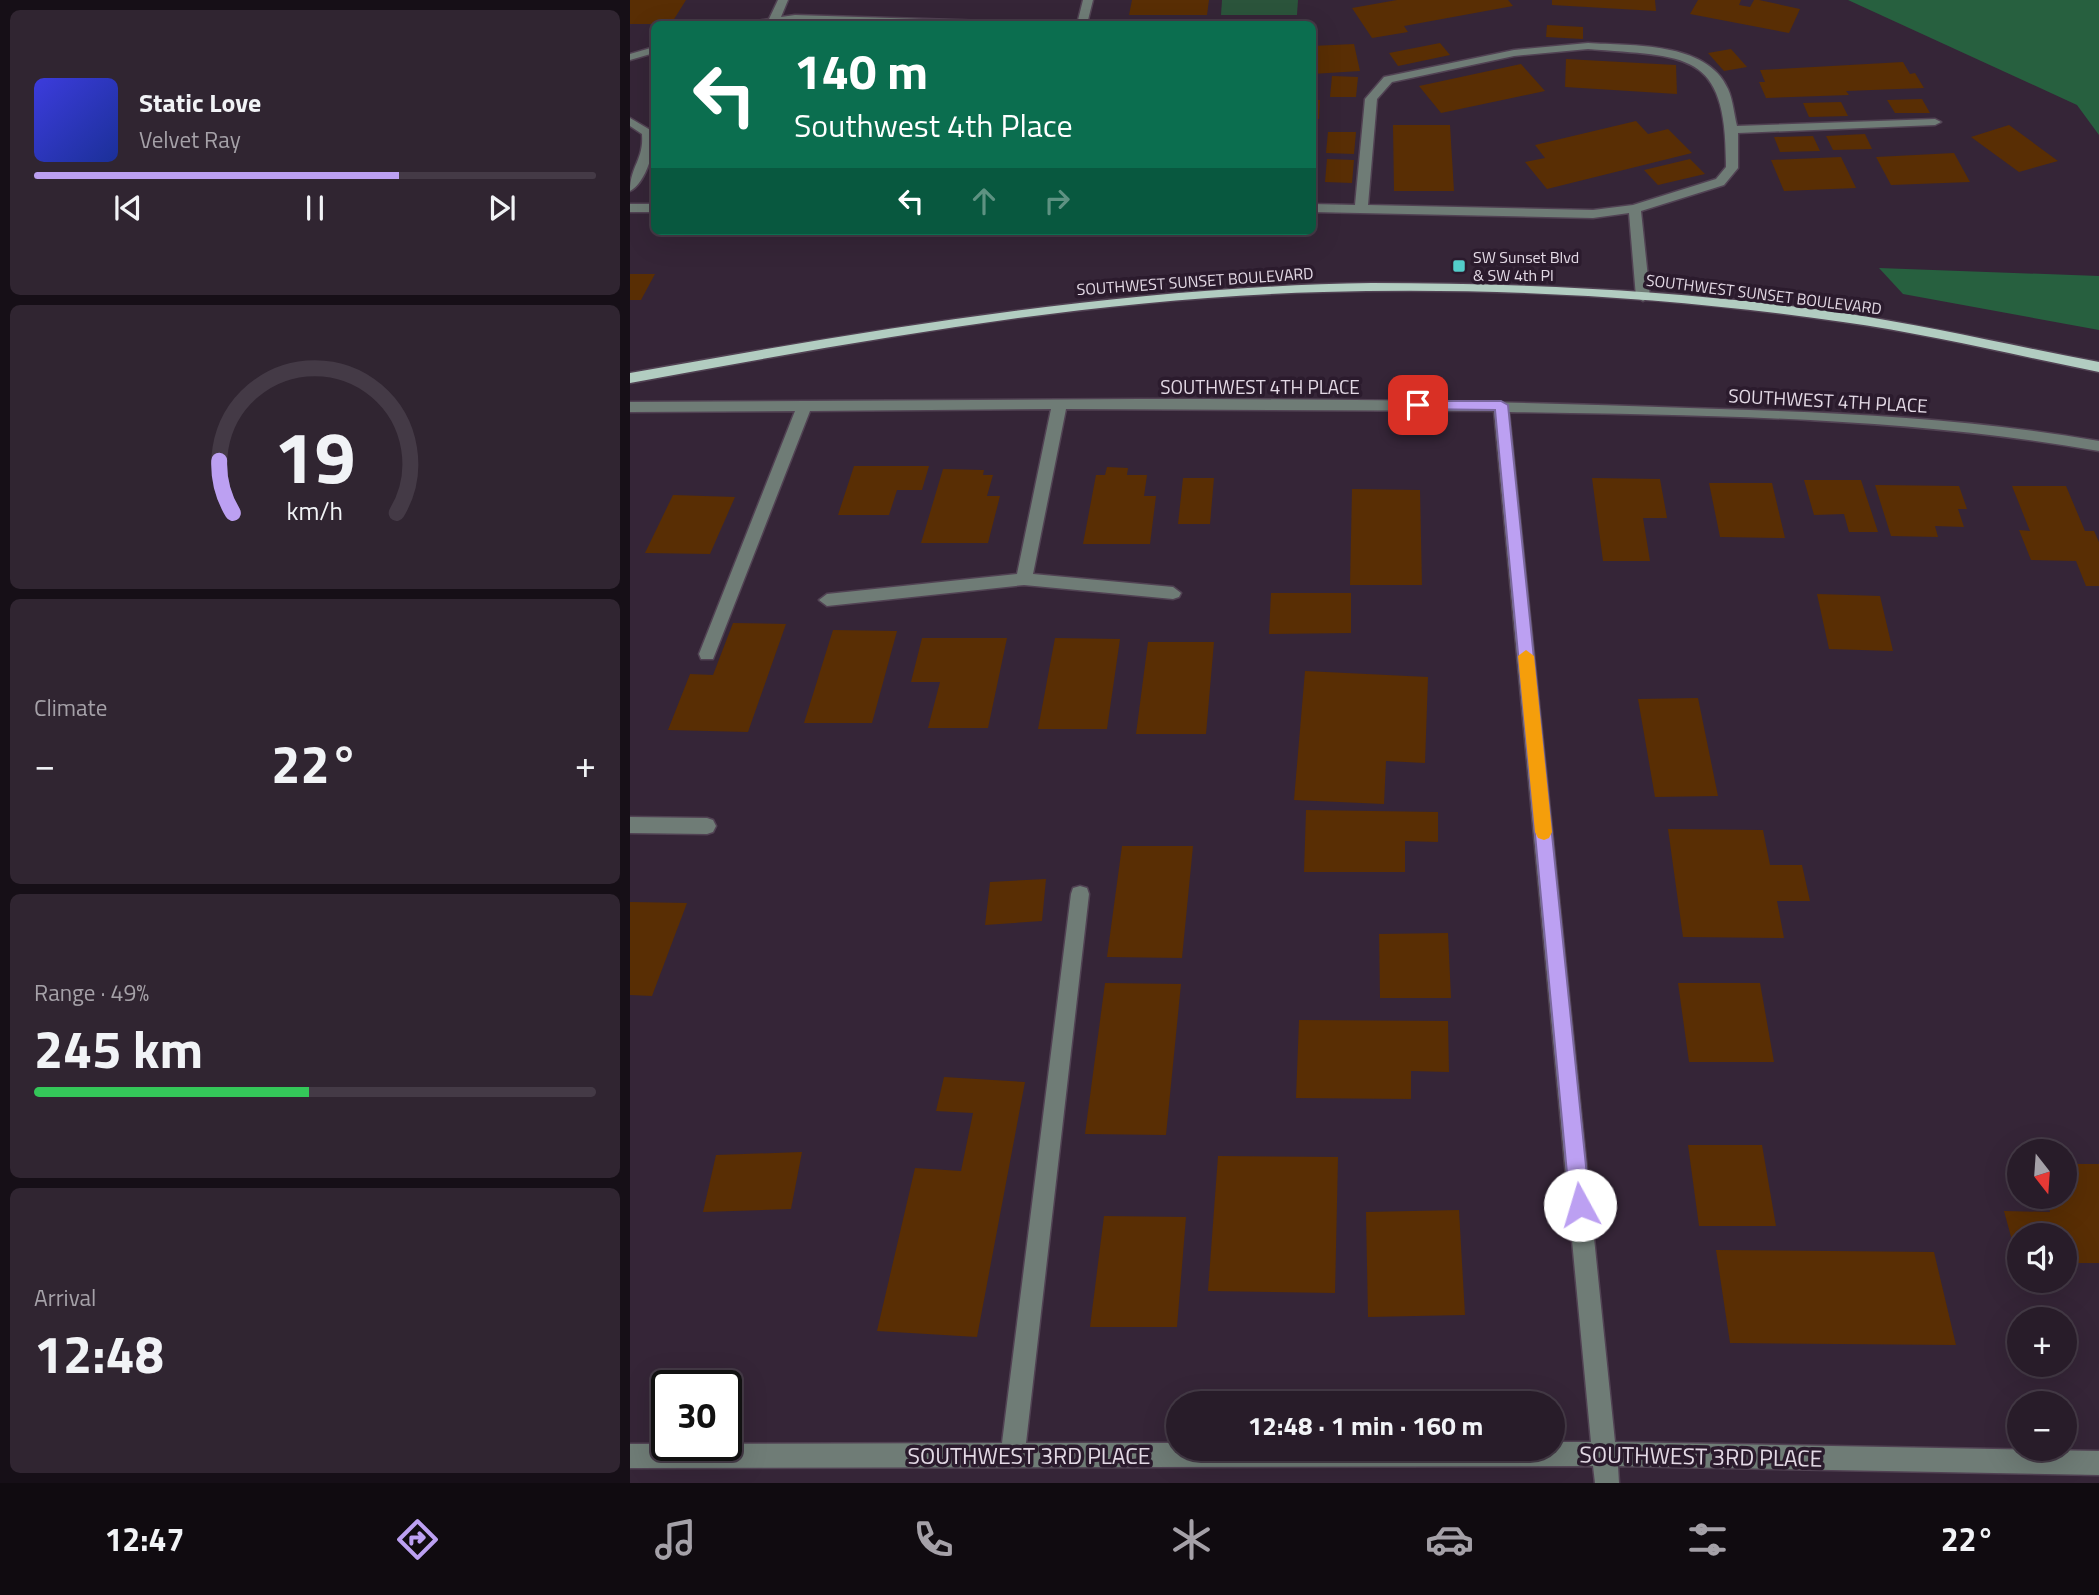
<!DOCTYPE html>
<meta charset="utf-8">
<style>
:root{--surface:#281c29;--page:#302531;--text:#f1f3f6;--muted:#a5a1a8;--line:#443a46;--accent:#bca0f2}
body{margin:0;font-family:"Titillium Web",sans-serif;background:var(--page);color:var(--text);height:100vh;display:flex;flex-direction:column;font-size:26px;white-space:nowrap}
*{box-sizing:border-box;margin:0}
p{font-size:23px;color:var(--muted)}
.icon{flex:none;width:38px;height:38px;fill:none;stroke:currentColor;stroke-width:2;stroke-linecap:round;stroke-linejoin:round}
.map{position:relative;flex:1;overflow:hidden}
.details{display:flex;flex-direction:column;gap:10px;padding:10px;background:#160f17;width:630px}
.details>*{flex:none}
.banner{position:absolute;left:21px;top:21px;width:665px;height:214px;border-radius:10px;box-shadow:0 7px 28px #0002,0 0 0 2px var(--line);background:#0b6e4f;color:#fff;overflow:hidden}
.needle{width:46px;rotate:163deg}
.controls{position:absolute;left:1377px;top:1139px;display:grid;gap:14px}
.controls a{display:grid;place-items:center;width:70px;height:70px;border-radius:50%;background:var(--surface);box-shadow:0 7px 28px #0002,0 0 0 2px var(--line);font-size:35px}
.speed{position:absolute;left:21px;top:1370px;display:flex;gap:14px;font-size:35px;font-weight:700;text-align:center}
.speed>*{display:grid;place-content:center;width:91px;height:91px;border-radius:50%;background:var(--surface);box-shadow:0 7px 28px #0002,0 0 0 2px var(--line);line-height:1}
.speed .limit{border:4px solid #111;border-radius:10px;background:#fff;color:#111}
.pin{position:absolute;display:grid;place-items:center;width:60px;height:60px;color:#fff;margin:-30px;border-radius:14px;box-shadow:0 4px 10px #0006}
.me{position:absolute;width:77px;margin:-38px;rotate:354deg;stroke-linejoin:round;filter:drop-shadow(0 0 5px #0008)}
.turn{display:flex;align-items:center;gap:24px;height:147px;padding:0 28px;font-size:32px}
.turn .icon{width:91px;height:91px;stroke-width:2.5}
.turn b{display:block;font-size:49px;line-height:60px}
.lanes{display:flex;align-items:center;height:66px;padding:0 28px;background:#0003;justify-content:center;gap:35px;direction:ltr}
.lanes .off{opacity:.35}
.big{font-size:52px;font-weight:700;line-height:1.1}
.details .widget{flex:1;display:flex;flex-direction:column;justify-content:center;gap:10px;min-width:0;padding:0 24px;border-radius:10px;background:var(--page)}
.details .dial{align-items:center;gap:0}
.dial svg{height:182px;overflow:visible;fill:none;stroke:var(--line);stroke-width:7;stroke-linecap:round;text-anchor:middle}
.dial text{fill:var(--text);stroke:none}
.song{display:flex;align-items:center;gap:21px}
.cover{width:84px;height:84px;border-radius:10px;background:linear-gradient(135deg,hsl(240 70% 55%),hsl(230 70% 35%))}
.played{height:7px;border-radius:4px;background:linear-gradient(90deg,var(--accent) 65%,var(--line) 65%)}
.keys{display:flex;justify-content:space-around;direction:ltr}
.heat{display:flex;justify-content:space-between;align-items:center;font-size:38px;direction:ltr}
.charge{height:10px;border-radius:5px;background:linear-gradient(90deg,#34c759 49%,var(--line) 0)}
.trip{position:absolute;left:536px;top:1391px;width:399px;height:70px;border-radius:35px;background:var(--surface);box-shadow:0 7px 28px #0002,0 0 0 2px var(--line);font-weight:700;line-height:70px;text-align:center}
.tab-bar{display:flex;height:112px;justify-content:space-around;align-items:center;background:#100b10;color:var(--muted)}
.tab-bar .icon{width:49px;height:49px}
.tab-bar .active{color:var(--accent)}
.tab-bar b{font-size:32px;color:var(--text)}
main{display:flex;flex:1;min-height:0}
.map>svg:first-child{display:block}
.green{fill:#2b543b}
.forest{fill:#27603f}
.building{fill:#592e04}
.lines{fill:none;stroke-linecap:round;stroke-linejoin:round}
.minor-casing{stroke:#514253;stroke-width:3}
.major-casing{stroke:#514253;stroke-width:3}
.minor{fill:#6f7c76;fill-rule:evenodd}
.major{fill:#b2cdc1;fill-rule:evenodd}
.route{fill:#bca0f2;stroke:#7a689d;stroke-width:2}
.slow{fill:#f59e0b}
.poi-dot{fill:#53cdca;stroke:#2b1b2d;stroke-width:2.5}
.labels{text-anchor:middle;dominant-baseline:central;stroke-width:7;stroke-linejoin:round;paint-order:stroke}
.far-poi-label{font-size:16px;fill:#e3d9e5;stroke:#2b1b2d;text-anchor:start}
.far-street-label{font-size:16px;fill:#e3d9e5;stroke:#2b1b2d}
.street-label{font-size:19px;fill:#e3d9e5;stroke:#2b1b2d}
.near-street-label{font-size:23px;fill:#e3d9e5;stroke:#2b1b2d}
</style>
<main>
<section class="details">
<div class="widget">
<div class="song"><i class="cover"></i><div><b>Static Love</b><p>Velvet Ray</p></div></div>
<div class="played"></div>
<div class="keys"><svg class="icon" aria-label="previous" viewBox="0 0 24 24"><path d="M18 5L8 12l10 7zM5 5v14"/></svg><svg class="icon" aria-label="pause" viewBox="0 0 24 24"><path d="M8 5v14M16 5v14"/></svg><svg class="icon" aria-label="next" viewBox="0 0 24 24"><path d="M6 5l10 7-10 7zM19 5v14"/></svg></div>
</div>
<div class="widget dial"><svg viewBox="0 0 100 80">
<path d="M14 69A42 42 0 1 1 86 69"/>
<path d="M14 69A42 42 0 0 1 8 46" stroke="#bca0f2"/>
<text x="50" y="56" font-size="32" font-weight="700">19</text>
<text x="50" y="72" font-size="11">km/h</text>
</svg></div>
<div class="widget"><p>Climate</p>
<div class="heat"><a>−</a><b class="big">22°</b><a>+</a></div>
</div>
<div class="widget"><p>Range · 49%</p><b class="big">245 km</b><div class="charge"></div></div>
<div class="widget"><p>Arrival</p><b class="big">12:48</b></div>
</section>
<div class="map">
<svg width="1469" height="1483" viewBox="0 0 1469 1483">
<rect width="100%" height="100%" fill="#352537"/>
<path class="green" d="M592,0H668L667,15H591Z"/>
<g class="forest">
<path d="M1218,0H1469V135L1447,105Z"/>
<path d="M1249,268L1469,276V330L1273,294Z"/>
</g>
<g class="building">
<path d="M0,0H56L41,24H0Z"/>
<path d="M502,0H579L577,15H499Z"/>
<path d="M767,0H878L883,6L774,26L778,32L742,38L722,8Z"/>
<path d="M922,0H1025L1026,11L922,5Z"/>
<path d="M1068,0H1111L1109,5L1120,7L1124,0H1129L1170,9L1159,33L1060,14Z"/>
<path d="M917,25L953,27V39L916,37Z"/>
<path d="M810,43L820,55L768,66L759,53Z"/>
<path d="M724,44L730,71L682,74V46Z"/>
<path d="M1101,49L1117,67L1094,71L1078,53Z"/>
<path d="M936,59L1046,65L1047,94L935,87Z"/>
<path d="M1273,62L1280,74L1285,73L1294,88L1216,91L1219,95L1136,98L1129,82H1135L1130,70Z"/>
<path d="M891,64L915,91L811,113L789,86Z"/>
<path d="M702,76L728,77L726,97H700Z"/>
<path d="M1292,99L1300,113H1265L1257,100Z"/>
<path d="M682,100H690L689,119H682Z"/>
<path d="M1211,102L1218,116L1179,117L1173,103Z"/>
<path d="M1006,121L1018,134L1038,129L1062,153L917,189L895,162L915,158L905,145Z"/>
<path d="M763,125H820L824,191H764Z"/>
<path d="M1379,125L1428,161L1389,172L1341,137Z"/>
<path d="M698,132H726L724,154L696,153Z"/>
<path d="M1235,134L1242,149L1203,150L1196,136Z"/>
<path d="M1183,136L1190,151L1150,152L1144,137Z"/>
<path d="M1324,153L1340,182L1261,185L1246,157Z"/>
<path d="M1211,157L1226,188L1154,191L1141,160Z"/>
<path d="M697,159L724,160L722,183L695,182Z"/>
<path d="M1060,159L1075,174L1028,185L1014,170Z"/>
<path d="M0,274H25L11,300H0Z"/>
<path d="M224,466H299L292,490H267L259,515H208Z"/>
<path d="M477,467L498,468L497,475H517L514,496H526L520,544H453L466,475H475Z"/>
<path d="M313,469L354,470L353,475H363L357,496H370L358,543H291Z"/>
<path d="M553,478H584L580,524H548Z"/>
<path d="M962,478L1030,479L1037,518H1013L1020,561H973Z"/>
<path d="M1174,480H1231L1248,532H1219L1214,514L1184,515Z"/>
<path d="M1079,483H1142L1155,538L1090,537Z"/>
<path d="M1245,485L1329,486L1337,509H1328L1334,527L1305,526L1308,537L1261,536Z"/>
<path d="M1382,486H1436L1455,531H1464L1469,542V586H1456L1446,561L1401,560L1389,530L1400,531Z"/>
<path d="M722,489L790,490L792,585H720Z"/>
<path d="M43,495L105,497L80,554L15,553Z"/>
<path d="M641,593H721V633L639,634Z"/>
<path d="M1187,594L1250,596L1263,651L1199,649Z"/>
<path d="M103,623L156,624L118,732L38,730L60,674L83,675Z"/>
<path d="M203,630L267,631L242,723H174Z"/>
<path d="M292,638H377L358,728H298L310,682H281Z"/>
<path d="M425,638L490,639L477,729H408Z"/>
<path d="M518,642H584L576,734H506Z"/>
<path d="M675,671L798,677L795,763L756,761L754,804L664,800Z"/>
<path d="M1068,698L1088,796L1025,797L1008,699Z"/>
<path d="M676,810L808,812V842L775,841V872H674Z"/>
<path d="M1038,829L1133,830L1140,865H1172L1180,901H1147L1154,938L1053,937Z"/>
<path d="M492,846H563L552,958L477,957Z"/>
<path d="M416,879L412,921L355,925L360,882Z"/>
<path d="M0,902L57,903L22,996L0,995Z"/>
<path d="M818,933L821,998H750L749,934Z"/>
<path d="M475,983L551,984L536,1135L455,1134Z"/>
<path d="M1048,983H1130L1144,1062H1059Z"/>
<path d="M669,1020L818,1021L819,1072L781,1071V1099L666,1098Z"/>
<path d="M314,1077L395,1082L347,1337L247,1331L285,1168L331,1171L343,1113L306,1111Z"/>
<path d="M1058,1145H1132L1146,1226H1069Z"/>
<path d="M172,1152L161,1209L73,1212L86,1155Z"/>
<path d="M588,1156L708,1157L705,1293L578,1291Z"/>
<path d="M1435,1164H1469V1263H1435V1236H1390L1389,1266L1374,1211L1420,1212L1416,1197H1435Z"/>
<path d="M829,1210L835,1315L738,1317L736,1212Z"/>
<path d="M474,1216L556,1217L547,1327H460Z"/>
<path d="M1086,1250L1304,1252L1326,1345L1100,1343Z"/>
</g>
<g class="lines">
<defs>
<g id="minor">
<path d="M148,0H158L151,17L165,15L357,21L362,24L165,21L121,24L122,22L139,19Z"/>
<path d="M453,0H463L457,24H447Z"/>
<path d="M958,43C1001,46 1077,41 1098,89C1103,100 1104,114 1107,126L1305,119L1311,122L1305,125L1108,133V168L1094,185L1011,211L1020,297L1013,301L1006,297L999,213L963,218L682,212V204L725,205L735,99L754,77L884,50ZM958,49C1058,57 1097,50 1096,167L1086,179L1003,205L963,210L738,205L747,99L762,82L884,56Z"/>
<path d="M24,47V53L0,60V54Z"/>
<path d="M0,118L22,131C28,146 15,184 0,191C0,166 14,160 12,134L0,126Z"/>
<rect x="0" y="204" width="24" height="8"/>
<path d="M510,399C694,399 876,401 1059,408C1197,412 1333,417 1469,441V451C1277,417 1074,415 879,412L985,1442L1469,1451V1475L988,1466L989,1483H965L963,1466L0,1468V1444L372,1443L441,894L443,888L450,886L457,888L459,894L396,1443H548V1449H922V1442H961L864,411L436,409L403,574L543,587L551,593L549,597L543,599L394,585L197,606L189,600L197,594L387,574L421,409L180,411L85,654L83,659H71L69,654L165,411L0,412V402Z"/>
<path d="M0,817L77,818L83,820L86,826L83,832L77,834L0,833Z"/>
</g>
<path id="major" d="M742,283C899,283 1058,291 1213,313C1299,326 1384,346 1469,362V372C1384,355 1299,334 1213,322C1042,297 866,287 693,292C460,298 229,341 0,383V373C246,329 491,287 742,283Z"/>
</defs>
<use href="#minor" class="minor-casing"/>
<use href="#major" class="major-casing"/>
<use href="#minor" class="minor"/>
<use href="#major" class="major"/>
</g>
<path class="route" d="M788,401H871L878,405L960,1205L957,1212L950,1215L943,1212L940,1205L865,410L784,409L782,405Z"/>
<path class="slow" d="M896,650L904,656L922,832L919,838L914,840L908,838L905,832L888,656Z"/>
<rect class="poi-dot" x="822" y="259" width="14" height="14" rx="3.5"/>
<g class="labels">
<g class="far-poi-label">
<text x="843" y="257">SW Sunset Blvd<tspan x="843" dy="18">&amp; SW 4th Pl</tspan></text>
</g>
<g class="far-street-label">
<text transform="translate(565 281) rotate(-4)">SOUTHWEST SUNSET BOULEVARD</text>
<text transform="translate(1134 294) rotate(7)">SOUTHWEST SUNSET BOULEVARD</text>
</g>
<g class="street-label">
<text x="630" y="386">SOUTHWEST 4TH PLACE</text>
<text transform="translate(1198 400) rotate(3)">SOUTHWEST 4TH PLACE</text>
</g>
<g class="near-street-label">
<text x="399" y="1455">SOUTHWEST 3RD PLACE</text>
<text transform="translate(1071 1456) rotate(1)">SOUTHWEST 3RD PLACE</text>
</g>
</g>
</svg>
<div class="controls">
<a><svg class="needle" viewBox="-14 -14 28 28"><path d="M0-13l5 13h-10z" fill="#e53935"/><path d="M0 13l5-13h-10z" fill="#a5a1a8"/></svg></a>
<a><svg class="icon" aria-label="sound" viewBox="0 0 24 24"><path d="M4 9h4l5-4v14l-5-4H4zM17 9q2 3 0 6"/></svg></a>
<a>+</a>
<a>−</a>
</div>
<div class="speed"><div class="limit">30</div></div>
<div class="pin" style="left:788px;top:405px;background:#d93025"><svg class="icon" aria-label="arrive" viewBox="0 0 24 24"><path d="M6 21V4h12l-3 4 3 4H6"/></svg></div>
<svg class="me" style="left:950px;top:1205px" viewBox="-20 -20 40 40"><circle r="19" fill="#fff"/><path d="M0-13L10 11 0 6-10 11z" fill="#bca0f2"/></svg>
<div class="trip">12:48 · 1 min · 160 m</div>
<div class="banner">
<div class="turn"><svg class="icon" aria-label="left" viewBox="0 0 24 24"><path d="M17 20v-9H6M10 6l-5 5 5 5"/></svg><div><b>140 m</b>Southwest 4th Place</div></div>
<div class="lanes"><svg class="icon" aria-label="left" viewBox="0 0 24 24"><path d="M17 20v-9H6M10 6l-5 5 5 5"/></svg><svg class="icon off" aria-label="ahead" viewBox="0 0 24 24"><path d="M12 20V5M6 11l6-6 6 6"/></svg><svg class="icon off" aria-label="right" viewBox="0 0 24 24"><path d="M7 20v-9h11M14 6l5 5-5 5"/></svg></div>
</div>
</div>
</main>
<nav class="tab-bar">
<b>12:47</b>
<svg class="icon active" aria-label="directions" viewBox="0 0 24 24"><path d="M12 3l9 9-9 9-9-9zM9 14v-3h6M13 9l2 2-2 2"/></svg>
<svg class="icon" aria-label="music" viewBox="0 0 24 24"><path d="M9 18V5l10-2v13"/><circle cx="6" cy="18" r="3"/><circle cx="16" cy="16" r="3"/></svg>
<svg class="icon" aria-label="phone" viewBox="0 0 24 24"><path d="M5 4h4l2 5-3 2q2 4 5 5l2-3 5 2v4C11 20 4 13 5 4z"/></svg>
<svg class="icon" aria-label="climate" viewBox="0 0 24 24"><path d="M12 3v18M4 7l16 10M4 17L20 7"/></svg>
<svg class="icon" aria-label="car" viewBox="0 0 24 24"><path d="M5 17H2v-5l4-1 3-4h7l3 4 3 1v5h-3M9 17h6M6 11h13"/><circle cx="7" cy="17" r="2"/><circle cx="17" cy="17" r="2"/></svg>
<svg class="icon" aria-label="filters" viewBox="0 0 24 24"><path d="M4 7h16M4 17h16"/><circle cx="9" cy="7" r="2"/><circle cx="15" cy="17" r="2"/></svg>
<b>22°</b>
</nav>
